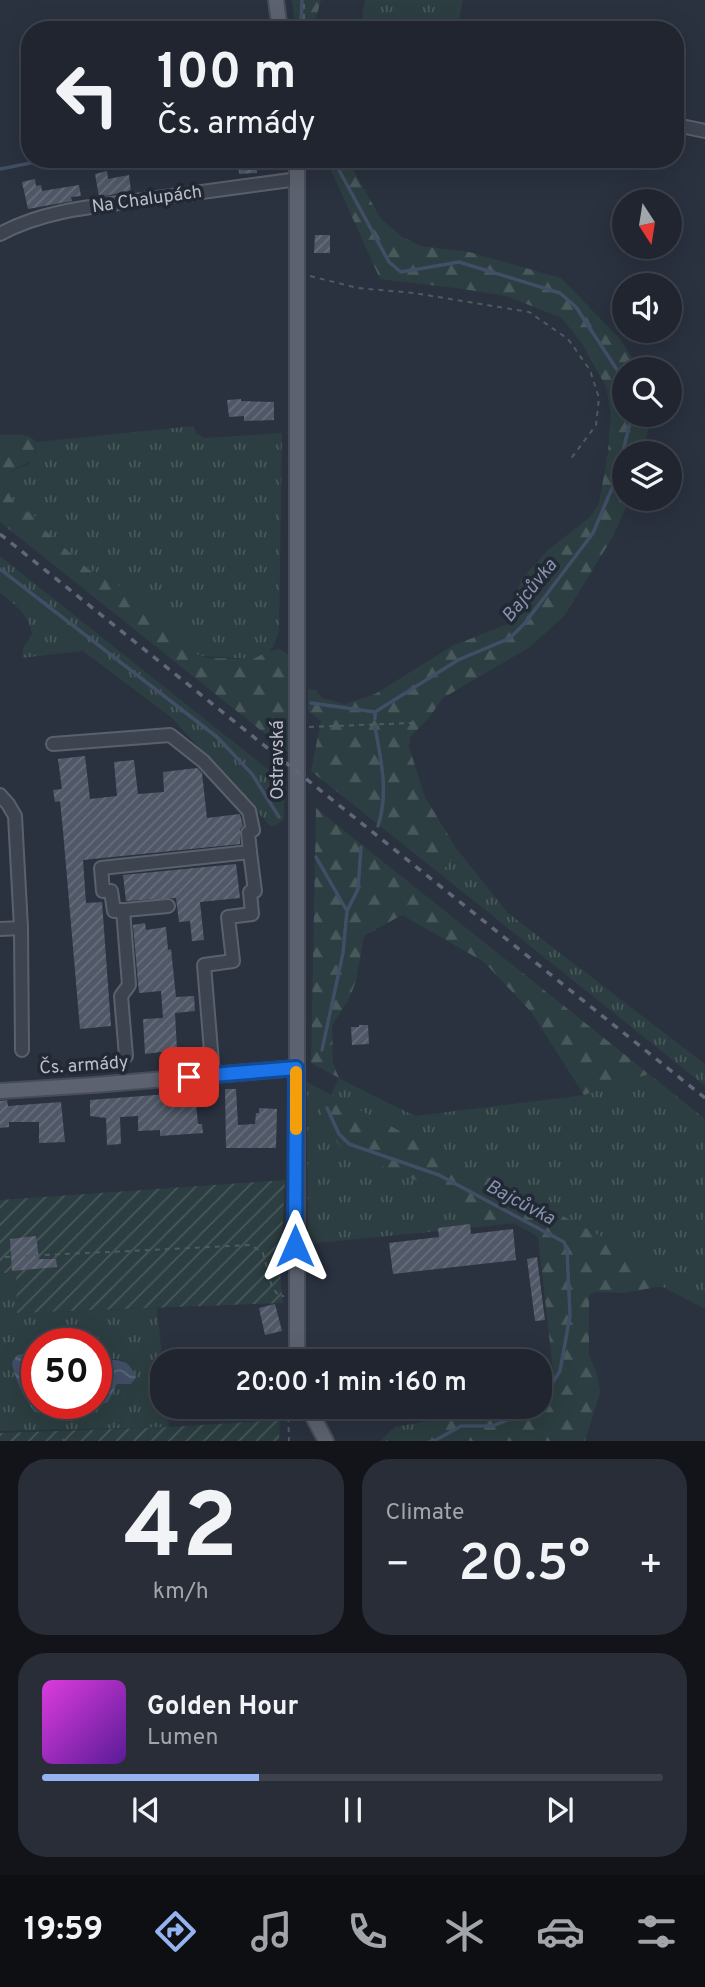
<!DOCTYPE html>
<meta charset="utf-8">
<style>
:root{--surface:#20252f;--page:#282d37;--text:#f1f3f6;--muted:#a2a5aa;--line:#3d424b;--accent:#95b2f1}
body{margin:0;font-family:Overpass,sans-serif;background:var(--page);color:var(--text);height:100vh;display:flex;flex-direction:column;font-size:26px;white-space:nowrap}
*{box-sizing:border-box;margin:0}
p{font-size:23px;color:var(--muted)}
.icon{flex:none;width:38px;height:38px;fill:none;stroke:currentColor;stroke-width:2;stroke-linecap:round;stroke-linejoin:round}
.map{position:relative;height:1441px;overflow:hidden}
.details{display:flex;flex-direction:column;gap:18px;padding:18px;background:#12141a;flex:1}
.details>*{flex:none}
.hud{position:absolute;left:21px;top:21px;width:663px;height:147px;border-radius:28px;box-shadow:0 7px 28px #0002,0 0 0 2px var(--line);background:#20252f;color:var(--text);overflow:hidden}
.needle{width:46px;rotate:168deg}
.buttons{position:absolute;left:612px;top:189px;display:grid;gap:14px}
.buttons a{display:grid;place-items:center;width:70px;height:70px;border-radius:50%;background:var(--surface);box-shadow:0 7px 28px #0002,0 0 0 2px var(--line);font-size:35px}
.speed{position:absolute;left:21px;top:1328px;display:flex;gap:14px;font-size:35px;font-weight:700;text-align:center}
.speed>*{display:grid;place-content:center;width:91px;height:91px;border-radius:50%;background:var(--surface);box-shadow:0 7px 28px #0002,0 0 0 2px var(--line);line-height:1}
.speed .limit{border:10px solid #d22;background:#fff;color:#111}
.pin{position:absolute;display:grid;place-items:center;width:60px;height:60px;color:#fff;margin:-30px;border-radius:14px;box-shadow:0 4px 10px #0006}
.me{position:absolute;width:77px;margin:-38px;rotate:0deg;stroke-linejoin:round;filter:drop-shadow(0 0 5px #0008)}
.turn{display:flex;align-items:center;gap:24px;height:147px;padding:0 21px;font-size:32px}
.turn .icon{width:91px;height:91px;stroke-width:2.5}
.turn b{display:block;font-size:49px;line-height:60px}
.big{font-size:52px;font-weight:600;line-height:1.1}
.details .card{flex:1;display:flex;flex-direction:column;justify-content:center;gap:10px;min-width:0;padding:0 24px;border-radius:28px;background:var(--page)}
.details .dial{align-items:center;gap:0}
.dial b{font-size:91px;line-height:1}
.song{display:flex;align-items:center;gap:21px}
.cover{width:84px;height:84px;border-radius:10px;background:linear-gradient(135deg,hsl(300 70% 55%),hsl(270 70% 35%))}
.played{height:7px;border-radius:4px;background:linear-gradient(90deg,var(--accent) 35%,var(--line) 35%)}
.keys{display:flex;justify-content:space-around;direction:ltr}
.heat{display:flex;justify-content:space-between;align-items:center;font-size:38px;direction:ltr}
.details .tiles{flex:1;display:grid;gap:18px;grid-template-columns:1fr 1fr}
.card:last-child{grid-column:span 2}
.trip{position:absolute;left:150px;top:1349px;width:402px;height:70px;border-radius:28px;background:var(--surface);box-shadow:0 7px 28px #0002,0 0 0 2px var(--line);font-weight:600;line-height:70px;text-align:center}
.tabs{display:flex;height:112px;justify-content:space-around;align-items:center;background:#0d0f13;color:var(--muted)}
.tabs .icon{width:49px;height:49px}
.tabs .selected{color:var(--accent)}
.tabs b{font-size:32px;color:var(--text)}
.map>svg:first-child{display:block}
.grass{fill:url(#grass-tufts);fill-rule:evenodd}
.forest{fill:url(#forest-firs)}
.garden{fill:url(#garden-furrows)}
.water{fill:url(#water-waves)}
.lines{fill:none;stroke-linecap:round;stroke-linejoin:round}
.stream{stroke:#414e66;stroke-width:3.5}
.building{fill:url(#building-hatch)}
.minor-casing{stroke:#5b616c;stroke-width:16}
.major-casing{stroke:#474c58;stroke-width:18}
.path{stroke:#4c5b5f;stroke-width:2;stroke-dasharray:5 5;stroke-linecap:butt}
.minor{stroke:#3d434f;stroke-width:12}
.major{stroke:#5c626f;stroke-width:14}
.rail{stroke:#606775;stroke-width:3.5;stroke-dasharray:7 7;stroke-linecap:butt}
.route-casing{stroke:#114b97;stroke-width:18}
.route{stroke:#1a73e8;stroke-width:12}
.slow{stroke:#f59e0b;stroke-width:12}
.labels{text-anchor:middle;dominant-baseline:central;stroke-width:7;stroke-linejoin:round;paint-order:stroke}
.street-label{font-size:18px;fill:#babfc9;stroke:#222834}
.water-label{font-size:19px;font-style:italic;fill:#8693ad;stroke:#222834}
</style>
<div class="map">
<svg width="705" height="1441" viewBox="0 0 705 1441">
<defs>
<pattern id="grass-tufts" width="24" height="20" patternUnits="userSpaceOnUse" patternTransform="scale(1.75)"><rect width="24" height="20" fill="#2c3e41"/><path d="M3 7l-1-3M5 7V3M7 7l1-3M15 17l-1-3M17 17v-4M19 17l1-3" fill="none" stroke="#48585b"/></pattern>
<pattern id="forest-firs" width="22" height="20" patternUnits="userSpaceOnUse" patternTransform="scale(1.75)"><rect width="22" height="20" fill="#2c3e41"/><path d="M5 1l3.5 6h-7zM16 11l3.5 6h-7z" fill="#48585b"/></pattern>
<pattern id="garden-furrows" width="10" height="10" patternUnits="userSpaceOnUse" patternTransform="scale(1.75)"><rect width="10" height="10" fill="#2c3e41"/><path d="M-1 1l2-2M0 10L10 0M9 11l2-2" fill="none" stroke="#48585b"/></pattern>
<pattern id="water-waves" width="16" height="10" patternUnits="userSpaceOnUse" patternTransform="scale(1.75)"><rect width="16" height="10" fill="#414e66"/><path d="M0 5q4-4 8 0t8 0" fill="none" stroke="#5a667b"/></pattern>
<pattern id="building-hatch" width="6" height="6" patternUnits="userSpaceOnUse" patternTransform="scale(1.75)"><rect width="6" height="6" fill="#505867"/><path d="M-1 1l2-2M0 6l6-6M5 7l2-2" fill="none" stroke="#676e7b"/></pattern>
</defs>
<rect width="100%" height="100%" fill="#2a313f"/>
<g class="grass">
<path d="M365,0H463L457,30H360Z"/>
<path d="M194,426L196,433L204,438L282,433L279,632L273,647L266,654L253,659L200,656L194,653L177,631L118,585L89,569L47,532L34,516L14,502L5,487L8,473L28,464L36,455V442Z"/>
<path d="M0,556L284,782V820L275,826H270L172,718L83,651L22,658L23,648L32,634C29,614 15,605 0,593Z"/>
<path d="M456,848L508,913L705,1064V1086L439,873L453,859Z"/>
<path d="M649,1074L705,1119V1309L663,1287L654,1264L320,1099L323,1122L341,1148L436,1189L488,1226L308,1244L307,1082L331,1095L339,1078L415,1116L584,1095Z"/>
<path d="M0,1272L16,1275L18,1313L157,1308L163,1367V1407H167L169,1427L0,1431ZM37,1344H96V1357L123,1360L131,1384H117L113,1392L92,1409L29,1406L20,1384L17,1355L37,1351Z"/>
<path d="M428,1421L430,1441H380L395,1427Z"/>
</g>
<g class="forest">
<path d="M292,0H321L316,18V30H296Z"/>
<path d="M326,159H347L381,219L401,236L421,246L469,252L561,278L620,339L639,369H625V415H651L643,453H625V499H630L612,538L565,615L530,647L443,698L428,719L410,737L409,747L425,797L456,848L453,859L439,873L311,771L321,721L308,711V689L316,690L322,698L345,704L375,694L452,646L508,624L521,580L548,550L590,517L599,503L608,452L611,414L606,387L583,345L562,318L506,296L463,289L380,279Z"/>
<path d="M0,435C12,435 28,432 36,442L35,459L8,473L5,487L14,502L34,516L47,532L88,569L118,585L177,631L194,653L208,658L253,659L269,651L280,649L288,654L289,753L0,522Z"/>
<path d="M316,808L649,1074L584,1095L531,1012L484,962L402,915L364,936L356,981L350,997L332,1026L333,1063L339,1078L311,1063Z"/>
<path d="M331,1095L654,1264L663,1287C649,1287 636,1292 621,1293C611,1293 601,1291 591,1293L589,1297V1355L598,1376L600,1392L585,1441H430L428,1421L518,1407H541V1390L553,1370L538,1237L514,1223L488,1226L436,1189L341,1148L323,1122L320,1099Z"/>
</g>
<g class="garden">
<path d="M285,1180L280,1272L283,1303L17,1313L16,1275L0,1272V1200Z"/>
<path d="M280,1420L279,1441H0V1433L169,1427Z"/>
</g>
<path class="water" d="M37,1351V1404H96V1357C116,1363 128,1354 136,1378L131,1384H117L108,1402C84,1412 60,1415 35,1412C26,1402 13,1375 12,1362L17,1355Z"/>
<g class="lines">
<g class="stream">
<path d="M301,30L302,0"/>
<path d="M333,159L389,262L401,272L459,262L560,293L576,307L625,382"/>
<path d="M0,169L51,159"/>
<path d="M0,569L217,737L252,774L279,817"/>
<path d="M311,703L375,712"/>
<path d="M375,719V712L458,660L510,638L525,623L593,533L616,479L632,415"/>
<path d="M375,727C381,760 389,793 378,826"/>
<path d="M316,857L347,911"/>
<path d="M322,1050L343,953L347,911L358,889L361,847"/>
<path d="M327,1108L339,1134L349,1144L439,1175L564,1242L567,1250L570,1316L560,1371L541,1400"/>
<path d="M434,1441L461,1426H493L536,1407"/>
</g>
</g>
<g class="building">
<path d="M238,159H256L257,173L239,174Z"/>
<path d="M107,171L108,179L129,175L131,191L99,197L95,174Z"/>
<path d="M35,179L36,186L41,185L42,191L79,185L81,196L71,197L72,201L28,209L22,182Z"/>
<path d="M315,235H330V253H314Z"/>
<path d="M241,399V401L274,402V420L244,421V416L229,417L227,400Z"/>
<path d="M85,756L90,799L117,796L114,762L134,760L138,794L164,792L163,772L197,768L202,773L207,818L240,814L243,826L240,829V844L83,860L86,903L102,902L111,1026L80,1029L63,831L60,801L55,802L53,790L62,789L58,759Z"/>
<path d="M236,864L240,898L200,902L204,940L192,941L190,921L179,922L176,898L126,901L123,875Z"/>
<path d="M145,923L146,930L166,927L168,950L171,949L176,997L194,996L195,1011L175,1013L177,1050L145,1054L143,1019L163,1018L161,991L139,993L133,925Z"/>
<path d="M359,1025H368L369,1044L352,1045L351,1027H359Z"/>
<path d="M225,1089H236L238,1125L255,1124L256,1113H259V1108L277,1109L276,1148H226Z"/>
<path d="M195,1092L198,1124H202L203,1133L160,1136V1130L138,1131V1116L120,1117L121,1144L107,1145L106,1118L90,1116V1100Z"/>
<path d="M7,1100L8,1106L61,1102L65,1142L39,1143V1122H9V1127L0,1128V1101Z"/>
<path d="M470,1224L471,1234L513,1229L516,1260L393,1274L389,1243L439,1237L438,1228Z"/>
<path d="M36,1236L39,1259H56L57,1267L12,1271L10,1239Z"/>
<path d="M537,1257L545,1320L535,1321L527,1259Z"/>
<path d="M275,1304L282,1331L265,1335L259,1308Z"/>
<path d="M190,1348L191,1362H170V1349Z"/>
</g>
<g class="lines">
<defs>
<g id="minor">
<path d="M676,125L705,131"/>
<path d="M0,234C45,209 100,206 150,199C199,192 249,186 298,179"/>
<path d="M53,744L170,735L203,761L249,811L253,830L248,833L250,852"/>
<path d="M0,795L8,804L15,816L21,928"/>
<path d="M168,906L114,911L111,891H103L101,868L250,852L255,891L250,892L252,914L228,917L233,961L204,965L213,1075"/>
<path d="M123,910L129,985L121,996L126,1056"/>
<path d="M0,929L21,928L22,1050"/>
</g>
<g id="major">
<path d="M276,0L280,30"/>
<path d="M297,159V1362"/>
<path d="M0,1091L94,1085L296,1068"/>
<path d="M308,1407L326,1441"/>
</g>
</defs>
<use href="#minor" class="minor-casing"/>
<use href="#major" class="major-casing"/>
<g class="path">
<path d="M304,4V30"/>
<path d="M310,276L358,288L414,293L529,312L568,339L590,370L599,398L596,425L570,460"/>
<path d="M309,727L412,723"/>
<path d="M5,1257L251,1245L263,1253L272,1287L279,1296H284"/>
<path d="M288,1407L289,1441"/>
<path d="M63,1439L64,1441"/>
</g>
<use href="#minor" class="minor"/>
<use href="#major" class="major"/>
<path class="rail" d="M0,534L705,1098"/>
</g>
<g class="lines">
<defs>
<path id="route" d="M189,1077L296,1068L295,1246"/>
</defs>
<use href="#route" class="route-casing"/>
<use href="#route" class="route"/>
<path class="slow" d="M296,1129V1072"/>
</g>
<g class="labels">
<g class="street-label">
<text transform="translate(147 200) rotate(-8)">Na Chalupách</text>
<text transform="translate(278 760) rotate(-90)">Ostravská</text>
<text transform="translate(84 1066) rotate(-4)">Čs. armády</text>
</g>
<g class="water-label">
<text transform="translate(530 591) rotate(-51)">Bajcůvka</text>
<text transform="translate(520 1203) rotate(28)">Bajcůvka</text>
</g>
</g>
</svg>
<div class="buttons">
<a><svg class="needle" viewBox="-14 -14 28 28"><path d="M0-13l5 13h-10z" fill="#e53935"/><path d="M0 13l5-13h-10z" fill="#a2a5aa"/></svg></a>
<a><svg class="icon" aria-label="sound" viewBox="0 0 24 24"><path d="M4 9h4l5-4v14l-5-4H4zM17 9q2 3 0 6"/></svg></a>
<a><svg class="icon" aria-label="search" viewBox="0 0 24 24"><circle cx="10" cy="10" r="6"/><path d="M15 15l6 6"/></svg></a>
<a><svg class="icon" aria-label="layers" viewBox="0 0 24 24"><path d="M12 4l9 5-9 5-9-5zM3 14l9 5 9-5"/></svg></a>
</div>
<div class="speed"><div class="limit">50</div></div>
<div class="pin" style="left:189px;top:1077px;background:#d93025"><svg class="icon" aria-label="arrive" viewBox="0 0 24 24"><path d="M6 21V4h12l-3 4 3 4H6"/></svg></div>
<svg class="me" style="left:295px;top:1246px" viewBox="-20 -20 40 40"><path d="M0-17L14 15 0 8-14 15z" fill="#1a73e8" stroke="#fff" stroke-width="4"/></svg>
<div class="trip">20:00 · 1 min · 160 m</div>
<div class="hud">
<div class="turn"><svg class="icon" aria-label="left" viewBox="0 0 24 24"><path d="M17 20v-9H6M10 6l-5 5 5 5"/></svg><div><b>100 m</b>Čs. armády</div></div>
</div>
</div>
<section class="details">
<div class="tiles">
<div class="card dial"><b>42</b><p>km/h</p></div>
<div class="card"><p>Climate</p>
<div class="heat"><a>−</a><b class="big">20.5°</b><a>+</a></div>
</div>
<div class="card">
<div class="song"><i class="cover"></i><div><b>Golden Hour</b><p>Lumen</p></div></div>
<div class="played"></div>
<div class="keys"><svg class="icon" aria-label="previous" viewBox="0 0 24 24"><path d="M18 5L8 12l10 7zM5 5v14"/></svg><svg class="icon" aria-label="pause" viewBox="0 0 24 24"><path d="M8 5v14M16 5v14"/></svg><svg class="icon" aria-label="next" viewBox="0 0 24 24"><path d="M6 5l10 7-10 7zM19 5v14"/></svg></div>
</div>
</div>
</section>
<nav class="tabs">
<b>19:59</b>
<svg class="icon selected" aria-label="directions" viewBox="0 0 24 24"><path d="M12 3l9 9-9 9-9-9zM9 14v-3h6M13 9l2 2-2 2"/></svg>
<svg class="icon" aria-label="music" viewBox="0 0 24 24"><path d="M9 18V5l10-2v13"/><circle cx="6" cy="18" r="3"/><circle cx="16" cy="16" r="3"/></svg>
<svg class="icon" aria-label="phone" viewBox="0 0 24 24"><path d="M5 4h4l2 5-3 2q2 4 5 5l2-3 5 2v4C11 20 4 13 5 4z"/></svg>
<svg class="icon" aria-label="climate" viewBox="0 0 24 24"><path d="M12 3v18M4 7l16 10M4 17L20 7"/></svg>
<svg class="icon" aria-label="car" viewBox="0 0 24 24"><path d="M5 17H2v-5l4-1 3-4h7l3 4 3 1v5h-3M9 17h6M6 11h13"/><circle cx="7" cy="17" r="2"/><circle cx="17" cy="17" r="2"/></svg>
<svg class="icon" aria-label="filters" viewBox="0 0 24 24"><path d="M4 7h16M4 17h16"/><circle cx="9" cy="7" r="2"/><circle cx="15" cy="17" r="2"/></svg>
</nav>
